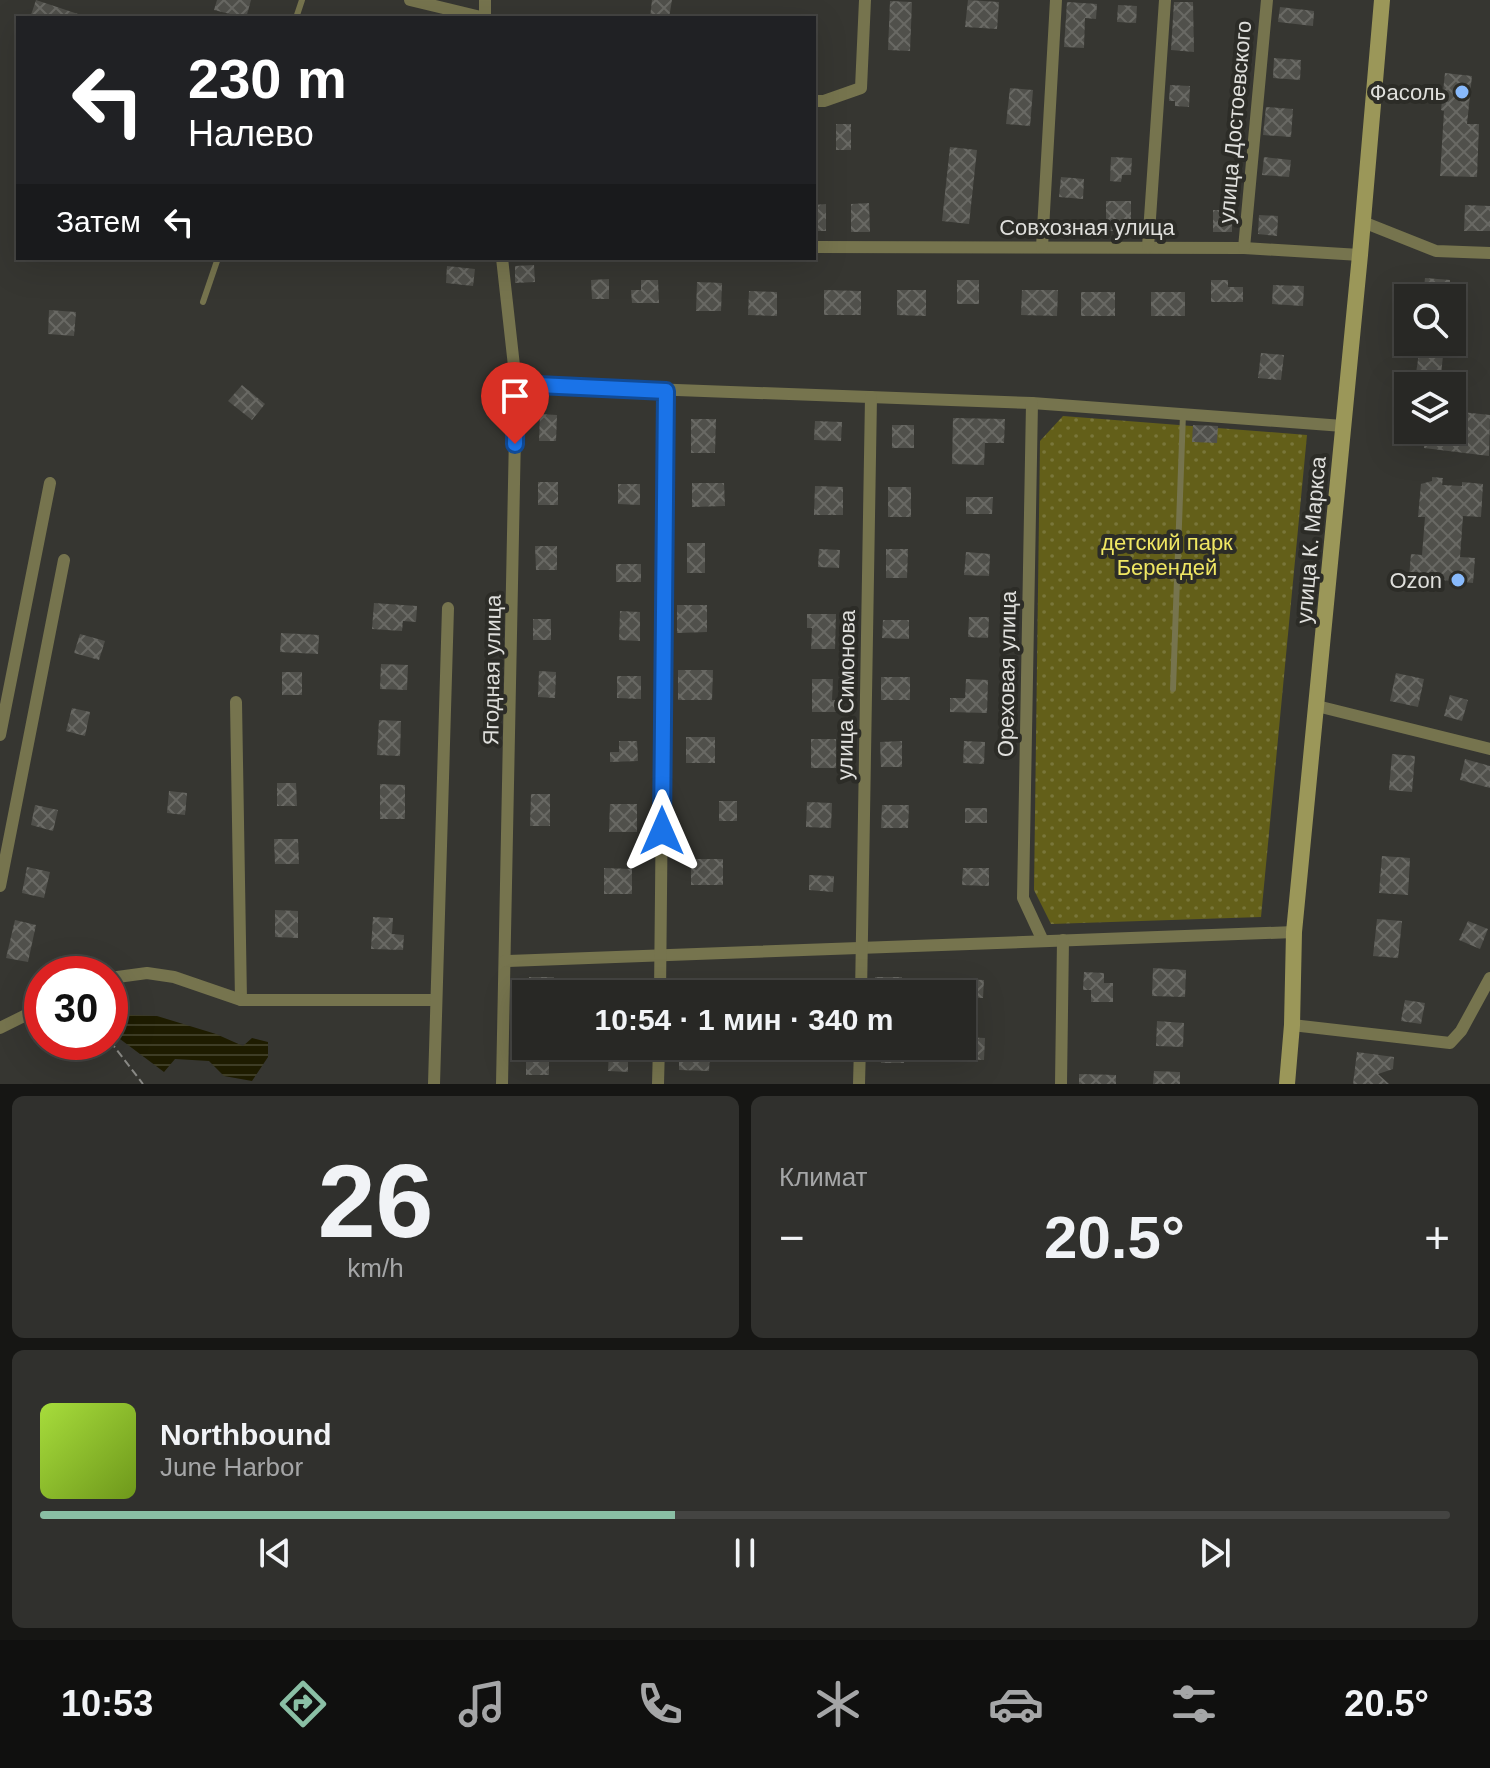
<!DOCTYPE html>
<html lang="ru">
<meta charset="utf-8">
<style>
:root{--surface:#282825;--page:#30302d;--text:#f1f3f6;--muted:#a5a6a7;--line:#444442;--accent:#8abfa5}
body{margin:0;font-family:Helvetica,sans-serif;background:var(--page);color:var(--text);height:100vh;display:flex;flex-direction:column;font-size:30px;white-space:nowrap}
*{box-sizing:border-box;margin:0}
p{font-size:26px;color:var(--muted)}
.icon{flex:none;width:44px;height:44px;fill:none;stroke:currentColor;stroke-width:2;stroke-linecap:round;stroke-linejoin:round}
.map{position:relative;height:1084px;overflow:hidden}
.details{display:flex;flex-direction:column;gap:12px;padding:12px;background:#161614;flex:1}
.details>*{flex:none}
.banner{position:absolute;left:16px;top:16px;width:800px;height:244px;border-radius:0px;box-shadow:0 8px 32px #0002,0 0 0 2px var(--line);background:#202124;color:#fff;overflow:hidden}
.tools{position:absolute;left:1394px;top:284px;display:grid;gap:16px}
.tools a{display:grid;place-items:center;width:72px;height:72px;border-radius:0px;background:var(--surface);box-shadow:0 8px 32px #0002,0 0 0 2px var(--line);font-size:40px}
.speed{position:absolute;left:24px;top:956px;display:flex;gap:16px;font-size:40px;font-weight:700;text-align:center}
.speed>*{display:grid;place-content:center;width:104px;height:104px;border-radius:50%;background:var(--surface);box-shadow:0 8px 32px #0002,0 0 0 2px var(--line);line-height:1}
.speed .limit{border:12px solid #d22;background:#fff;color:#111}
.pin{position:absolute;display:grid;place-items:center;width:68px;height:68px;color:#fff;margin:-82px -34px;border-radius:50% 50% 50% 0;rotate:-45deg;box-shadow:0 0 8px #0007}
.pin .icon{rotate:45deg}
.me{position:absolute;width:88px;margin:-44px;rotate:0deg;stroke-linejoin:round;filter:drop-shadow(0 0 6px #0008)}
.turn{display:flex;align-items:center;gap:28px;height:168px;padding:0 40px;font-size:36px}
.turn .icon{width:104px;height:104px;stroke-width:2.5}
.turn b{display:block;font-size:56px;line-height:68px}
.then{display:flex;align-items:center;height:76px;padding:0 40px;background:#0003;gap:16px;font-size:30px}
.big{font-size:60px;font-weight:800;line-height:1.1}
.details .widget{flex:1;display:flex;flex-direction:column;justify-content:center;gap:12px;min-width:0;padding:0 28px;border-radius:12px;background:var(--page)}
.details .dial{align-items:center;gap:0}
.dial b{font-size:104px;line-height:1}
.song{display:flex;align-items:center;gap:24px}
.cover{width:96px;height:96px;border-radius:12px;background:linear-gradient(135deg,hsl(80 70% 55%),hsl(80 70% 35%))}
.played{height:8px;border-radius:4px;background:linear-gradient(90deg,var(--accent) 45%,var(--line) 45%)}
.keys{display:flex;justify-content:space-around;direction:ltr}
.heat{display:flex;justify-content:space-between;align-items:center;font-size:44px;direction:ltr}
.details .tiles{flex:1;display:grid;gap:12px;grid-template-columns:1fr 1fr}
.widget:last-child{grid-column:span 2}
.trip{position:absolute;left:512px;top:980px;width:464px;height:80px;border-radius:0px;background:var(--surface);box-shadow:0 8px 32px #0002,0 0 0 2px var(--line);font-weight:800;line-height:80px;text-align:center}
.dock{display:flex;height:128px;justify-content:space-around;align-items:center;background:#10100f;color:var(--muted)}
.dock .icon{width:56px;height:56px}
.dock .current{color:var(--accent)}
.dock b{font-size:36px;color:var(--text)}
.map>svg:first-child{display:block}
.park{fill:url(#park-dots)}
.water{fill:url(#water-rules)}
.building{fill:url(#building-cross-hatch)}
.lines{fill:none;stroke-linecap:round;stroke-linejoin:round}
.path{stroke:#8a8a86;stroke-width:2;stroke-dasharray:8 4;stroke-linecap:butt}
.lane{stroke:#76744e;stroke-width:6}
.street{stroke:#76744e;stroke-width:12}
.secondary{stroke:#9b9759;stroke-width:16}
.route-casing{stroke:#114b97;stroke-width:20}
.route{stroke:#1a73e8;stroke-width:14}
.poi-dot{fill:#88bafc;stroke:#2c2c27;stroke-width:3}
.labels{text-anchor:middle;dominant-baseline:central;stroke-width:8;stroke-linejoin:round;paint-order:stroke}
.poi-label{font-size:22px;fill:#dfdfdc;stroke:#2c2c27;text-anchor:end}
.street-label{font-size:22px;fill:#dfdfdc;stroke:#2c2c27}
.park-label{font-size:22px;fill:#f0e763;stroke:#2c2c27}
</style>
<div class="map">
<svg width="1490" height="1084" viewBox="0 0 1490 1084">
<defs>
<pattern id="park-dots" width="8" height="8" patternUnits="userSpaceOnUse" patternTransform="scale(2)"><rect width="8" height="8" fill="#635f19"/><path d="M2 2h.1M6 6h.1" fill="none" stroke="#79763a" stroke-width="1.8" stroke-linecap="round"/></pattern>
<pattern id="water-rules" width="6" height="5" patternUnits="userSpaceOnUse" patternTransform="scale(2)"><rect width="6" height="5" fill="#1e1c00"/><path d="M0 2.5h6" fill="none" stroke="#3e3d25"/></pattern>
<pattern id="building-cross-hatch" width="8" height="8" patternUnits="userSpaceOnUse" patternTransform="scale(2)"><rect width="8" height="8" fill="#50504b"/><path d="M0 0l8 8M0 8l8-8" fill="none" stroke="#696964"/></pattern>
</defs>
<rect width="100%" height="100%" fill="#363631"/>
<path class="park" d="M1063,416L1307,435L1261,917L1051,924L1034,890L1040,441Z"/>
<path class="water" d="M110,1014L157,1016L216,1034L243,1046L252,1038L268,1042V1057L252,1081L224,1076L209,1061L175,1059L164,1072L116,1036L110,1026Z"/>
<g class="building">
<path d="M36,0L84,16L83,18H30Z"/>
<path d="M217,0H251L246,18L214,10Z"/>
<path d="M652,0H672L669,18H650Z"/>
<path d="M968,0L999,2L997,29L965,27Z"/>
<path d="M890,1L912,2L910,51L888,50Z"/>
<path d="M1067,2L1097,4L1096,19L1085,18L1084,48L1064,47Z"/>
<path d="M1174,2H1193L1194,52L1171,50Z"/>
<path d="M1118,5L1137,6L1136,23L1117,22Z"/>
<path d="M1280,7L1314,11L1313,26L1278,22Z"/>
<path d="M1274,58L1301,60L1300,80L1273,78Z"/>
<path d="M1445,73L1472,76L1467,124H1479L1477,177L1440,176L1444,111L1441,110Z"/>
<path d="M1170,85L1190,86L1189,107L1175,106V101H1169Z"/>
<path d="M1010,88L1033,90L1030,126L1006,124Z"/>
<path d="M1266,107L1293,109L1291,137L1263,135Z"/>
<rect x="836" y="124" width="15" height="26"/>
<path d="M950,147L977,150L969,224L942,221Z"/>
<path d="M1111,157L1132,158L1131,175H1122L1121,182L1110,181Z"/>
<path d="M1264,157L1291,160L1289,177L1262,175Z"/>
<path d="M1061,177L1084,179L1083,199L1059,197Z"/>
<rect x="1106" y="201" width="25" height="30"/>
<path d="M869,203L870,232H851V204Z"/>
<path d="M826,204V231H814V205Z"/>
<path d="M1465,205L1490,206V231H1464Z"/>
<rect x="1213" y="210" width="19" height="22"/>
<path d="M1259,215L1278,216L1277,236L1258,234Z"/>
<path d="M534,265L535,282L515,283V266Z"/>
<path d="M447,266L475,269L473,286L446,283Z"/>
<path d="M1425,278L1450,280L1449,298H1423Z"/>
<path d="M609,279V299H592L591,280Z"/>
<path d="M641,280H658L659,303H632L631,290H641Z"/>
<rect x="957" y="280" width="22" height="24"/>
<path d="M1211,280H1228V287H1243V302H1211Z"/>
<path d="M697,282L722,283L721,311H696Z"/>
<path d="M1273,285L1304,286L1303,306L1272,304Z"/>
<path d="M824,290L861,291V315H824Z"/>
<path d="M897,290H926V316L897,315Z"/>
<path d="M1022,290H1058L1057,316L1021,315Z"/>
<path d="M749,291L777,292V316L748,315Z"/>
<rect x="1081" y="292" width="34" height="24"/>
<rect x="1151" y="292" width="34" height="24"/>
<path d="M49,310L76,312L74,336L48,334Z"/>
<path d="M1261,353L1284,355L1281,380L1258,378Z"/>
<path d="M1419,353L1443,356L1440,383L1415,380Z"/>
<path d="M242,385L265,404L252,420L228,401Z"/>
<path d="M1452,411L1490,415L1489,456L1424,448L1426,430H1452Z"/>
<path d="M540,414L557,415L556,441H539Z"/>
<path d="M953,418L1005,419L1004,443H985L984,465L952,464Z"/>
<path d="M691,419H716L715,453H691Z"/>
<path d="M815,421L842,422L841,441L814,440Z"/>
<rect x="892" y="425" width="22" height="23"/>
<path d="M1193,425L1218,426L1217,443L1192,442Z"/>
<path d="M1432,477L1443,478L1442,485L1462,486V482L1483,484L1481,517L1463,516L1460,557L1475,558L1473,583L1409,577L1411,554L1422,555L1425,517H1418L1421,484L1432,481Z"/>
<rect x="538" y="482" width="20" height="23"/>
<path d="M692,483H724L725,506L692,507Z"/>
<path d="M618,484H640V505L618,504Z"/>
<path d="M815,486L843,487V515H814Z"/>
<rect x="888" y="487" width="23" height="30"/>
<path d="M966,497H993L992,514H966Z"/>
<rect x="687" y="543" width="18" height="30"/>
<path d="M535,546H557V570H536Z"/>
<path d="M819,549L840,550L839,568L818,567Z"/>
<path d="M886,549H908L907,578H886Z"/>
<path d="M966,552L990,554L989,576L964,575Z"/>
<rect x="616" y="564" width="25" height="18"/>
<path d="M374,603L417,606L416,622L403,621L402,631L372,629Z"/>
<path d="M677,605H707V632L677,633Z"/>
<path d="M620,611L640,612V641L619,640Z"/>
<path d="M807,614H836L835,649H811L812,628H807Z"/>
<path d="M969,617H989L988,638L968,637Z"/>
<rect x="533" y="619" width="18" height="21"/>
<path d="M883,620H909V639L882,638Z"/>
<path d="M281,633L319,635L318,654L280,652Z"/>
<path d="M80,634L105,641L99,660L74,653Z"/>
<path d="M381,664L408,665L407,690L380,689Z"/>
<path d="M678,670H713L712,700H678Z"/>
<path d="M539,671L556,672L555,698L538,697Z"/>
<rect x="282" y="672" width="20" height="23"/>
<path d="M1396,673L1424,679L1418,707L1390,701Z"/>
<path d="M617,676H641V699L617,698Z"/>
<rect x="881" y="677" width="29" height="23"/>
<path d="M812,679H833L832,700H838V712H812Z"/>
<path d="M966,679L988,680L987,713L950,712V698H965Z"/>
<path d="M1450,695L1468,700L1462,721L1444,716Z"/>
<path d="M72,708L90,712L85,736L66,731Z"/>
<path d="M379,720L401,721L400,756L377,755Z"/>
<rect x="686" y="737" width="29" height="26"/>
<rect x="811" y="739" width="25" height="29"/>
<path d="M619,741H637L638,761L610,762V752H619Z"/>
<path d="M902,741V767H881L880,742Z"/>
<path d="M964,741L985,742L984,764L963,763Z"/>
<path d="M1392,754L1415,756L1412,792L1389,790Z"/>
<path d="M1465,759L1490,766V788L1460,780Z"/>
<path d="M277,783H296L297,806H277Z"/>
<path d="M380,784L405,785V819H380Z"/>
<path d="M169,791L187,793L185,815L167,813Z"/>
<path d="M531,794H550V826H530Z"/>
<rect x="719" y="801" width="18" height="20"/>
<path d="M807,802L832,803L831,828L806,827Z"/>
<path d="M610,804H637V832H609Z"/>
<path d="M35,805L58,810L53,831L31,825Z"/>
<path d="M882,805H909L908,828H881Z"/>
<rect x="965" y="808" width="22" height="15"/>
<path d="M274,839H298L299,864H275Z"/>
<path d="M1382,856L1410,858L1408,895L1379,893Z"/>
<rect x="691" y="859" width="32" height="26"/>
<path d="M27,867L50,872L44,898L22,893Z"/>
<path d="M604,868L632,869V894H604Z"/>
<path d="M963,868H989V886L962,885Z"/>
<path d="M809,875L834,876L833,892L809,890Z"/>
<path d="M275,910L298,911V938L275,937Z"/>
<path d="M373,917L393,918L392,934L404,935L403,950L371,949Z"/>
<path d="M1377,919L1402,921L1398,958L1373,956Z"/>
<path d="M15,920L36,925L28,962L6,958Z"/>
<path d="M1468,921L1488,929L1480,949L1459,940Z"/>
<path d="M1153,968L1186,970L1185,997L1152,996Z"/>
<path d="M1084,972L1104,973V983H1113V1002H1091V990H1083Z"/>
<path d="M529,977H554L553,994H529Z"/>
<path d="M875,977H902V994H874Z"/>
<path d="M957,979L984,980L983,998L962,997V994H956Z"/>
<path d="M1405,1000L1425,1003L1421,1024L1401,1021Z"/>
<path d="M1157,1021L1184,1023L1183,1047L1156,1046Z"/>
<path d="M962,1037L985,1038L984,1060L959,1059Z"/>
<rect x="881" y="1047" width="23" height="16"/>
<rect x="526" y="1048" width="23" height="27"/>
<path d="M609,1051H628V1072L608,1071Z"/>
<path d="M679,1051L710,1052L709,1071L679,1070Z"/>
<path d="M1357,1052L1394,1057L1393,1069L1378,1074L1389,1084H1353Z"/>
<path d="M1154,1071L1180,1072V1084H1153Z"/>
<path d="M1079,1074L1116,1075V1084H1079Z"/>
</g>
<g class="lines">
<path class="path" d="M110,1041L143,1084"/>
<g class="lane">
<path d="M296,18L302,0"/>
<path d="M203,302L218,258"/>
<path d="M1173,689L1183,414"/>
</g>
<g class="street">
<path d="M410,0L485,18"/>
<path d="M485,18V0"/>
<path d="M814,101H824L861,88L865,0"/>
<path d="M1363,222L1436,251L1490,253"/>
<path d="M814,247L1244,248L1360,255"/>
<path d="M1042,247L1056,0"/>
<path d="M1148,247L1165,0"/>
<path d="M1244,248L1267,0"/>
<path d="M502,258L516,384L502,1084"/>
<path d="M516,384L1032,403L1343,426"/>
<path d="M1032,403L1023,898L1043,941"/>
<path d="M236,702L241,1000"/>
<path d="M1317,706L1490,749"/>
<path d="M0,735L50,483"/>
<path d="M0,886L64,560"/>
<path d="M505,961L1294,932"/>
<path d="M110,978L147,973L174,977L241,1000H436"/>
<path d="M660,994L666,391"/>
<path d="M861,994L871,397"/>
<path d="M1292,1025L1450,1043L1461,1031L1490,978"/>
<path d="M0,1028L42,1007"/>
<path d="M434,1084L448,608"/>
<path d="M658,1084L659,1046"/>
<path d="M859,1084L860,1046"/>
<path d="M1061,1084L1063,940"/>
</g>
<path class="secondary" d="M1287,1084L1292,1025L1294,932L1360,255L1382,0"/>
</g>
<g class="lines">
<defs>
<path id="route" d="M515,444L516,384L666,391L662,831"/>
</defs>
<use href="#route" class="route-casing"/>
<use href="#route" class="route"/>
</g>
<g class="poi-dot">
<circle cx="1462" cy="92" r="8"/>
<circle cx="1458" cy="580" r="8"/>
</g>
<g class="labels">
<g class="poi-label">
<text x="1446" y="92">Фасоль</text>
<text x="1442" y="580">Ozon</text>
</g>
<g class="street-label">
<text transform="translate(1235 122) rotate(-85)">улица Достоевского</text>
<text x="1087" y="227">Совхозная улица</text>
<text transform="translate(1311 540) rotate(-85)">улица К. Маркса</text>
<text transform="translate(492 670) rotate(-89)">Ягодная улица</text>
<text transform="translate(1007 674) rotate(-89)">Ореховая улица</text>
<text transform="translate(846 695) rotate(-89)">улица Симонова</text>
</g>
<g class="park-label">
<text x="1167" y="542">детский парк<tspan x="1167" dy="25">Берендей</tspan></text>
</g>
</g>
</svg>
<div class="tools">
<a><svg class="icon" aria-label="search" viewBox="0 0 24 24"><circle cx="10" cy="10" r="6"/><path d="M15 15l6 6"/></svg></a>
<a><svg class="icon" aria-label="layers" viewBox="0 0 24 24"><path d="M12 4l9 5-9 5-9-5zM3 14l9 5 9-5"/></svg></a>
</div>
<div class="speed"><div class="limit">30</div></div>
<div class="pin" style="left:515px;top:444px;background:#d93025"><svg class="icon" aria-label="arrive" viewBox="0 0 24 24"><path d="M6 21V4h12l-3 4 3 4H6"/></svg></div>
<svg class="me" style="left:662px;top:831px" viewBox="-20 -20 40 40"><path d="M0-17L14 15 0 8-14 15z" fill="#1a73e8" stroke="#fff" stroke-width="4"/></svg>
<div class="trip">10:54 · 1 мин · 340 m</div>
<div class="banner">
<div class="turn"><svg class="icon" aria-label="left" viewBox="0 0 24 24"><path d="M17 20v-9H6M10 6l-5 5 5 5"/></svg><div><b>230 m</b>Налево</div></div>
<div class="then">Затем<svg class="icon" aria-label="left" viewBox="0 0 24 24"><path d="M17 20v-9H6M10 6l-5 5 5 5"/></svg></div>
</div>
</div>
<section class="details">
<div class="tiles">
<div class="widget dial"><b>26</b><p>km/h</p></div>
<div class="widget"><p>Климат</p>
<div class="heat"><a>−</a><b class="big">20.5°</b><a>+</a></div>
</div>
<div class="widget">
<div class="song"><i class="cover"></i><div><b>Northbound</b><p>June Harbor</p></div></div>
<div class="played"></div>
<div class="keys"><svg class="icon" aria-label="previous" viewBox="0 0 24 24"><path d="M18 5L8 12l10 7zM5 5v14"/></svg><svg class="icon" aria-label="pause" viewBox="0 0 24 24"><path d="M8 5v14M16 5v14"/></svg><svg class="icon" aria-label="next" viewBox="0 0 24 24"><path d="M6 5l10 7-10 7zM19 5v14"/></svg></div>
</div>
</div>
</section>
<nav class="dock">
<b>10:53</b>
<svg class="icon current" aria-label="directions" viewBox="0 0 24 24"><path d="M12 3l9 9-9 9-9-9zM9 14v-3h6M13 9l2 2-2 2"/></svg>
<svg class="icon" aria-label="music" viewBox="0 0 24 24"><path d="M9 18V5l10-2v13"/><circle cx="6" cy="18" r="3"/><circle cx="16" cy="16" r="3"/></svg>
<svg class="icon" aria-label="phone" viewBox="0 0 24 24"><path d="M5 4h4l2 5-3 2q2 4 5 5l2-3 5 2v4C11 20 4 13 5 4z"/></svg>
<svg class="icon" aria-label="climate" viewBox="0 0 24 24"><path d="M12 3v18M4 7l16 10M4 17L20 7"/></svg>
<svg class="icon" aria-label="car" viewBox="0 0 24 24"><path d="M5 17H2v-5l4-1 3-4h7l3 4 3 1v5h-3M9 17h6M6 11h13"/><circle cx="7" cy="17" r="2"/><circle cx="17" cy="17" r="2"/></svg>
<svg class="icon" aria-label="filters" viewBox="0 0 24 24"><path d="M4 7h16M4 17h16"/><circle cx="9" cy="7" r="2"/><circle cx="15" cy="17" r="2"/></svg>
<b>20.5°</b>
</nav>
